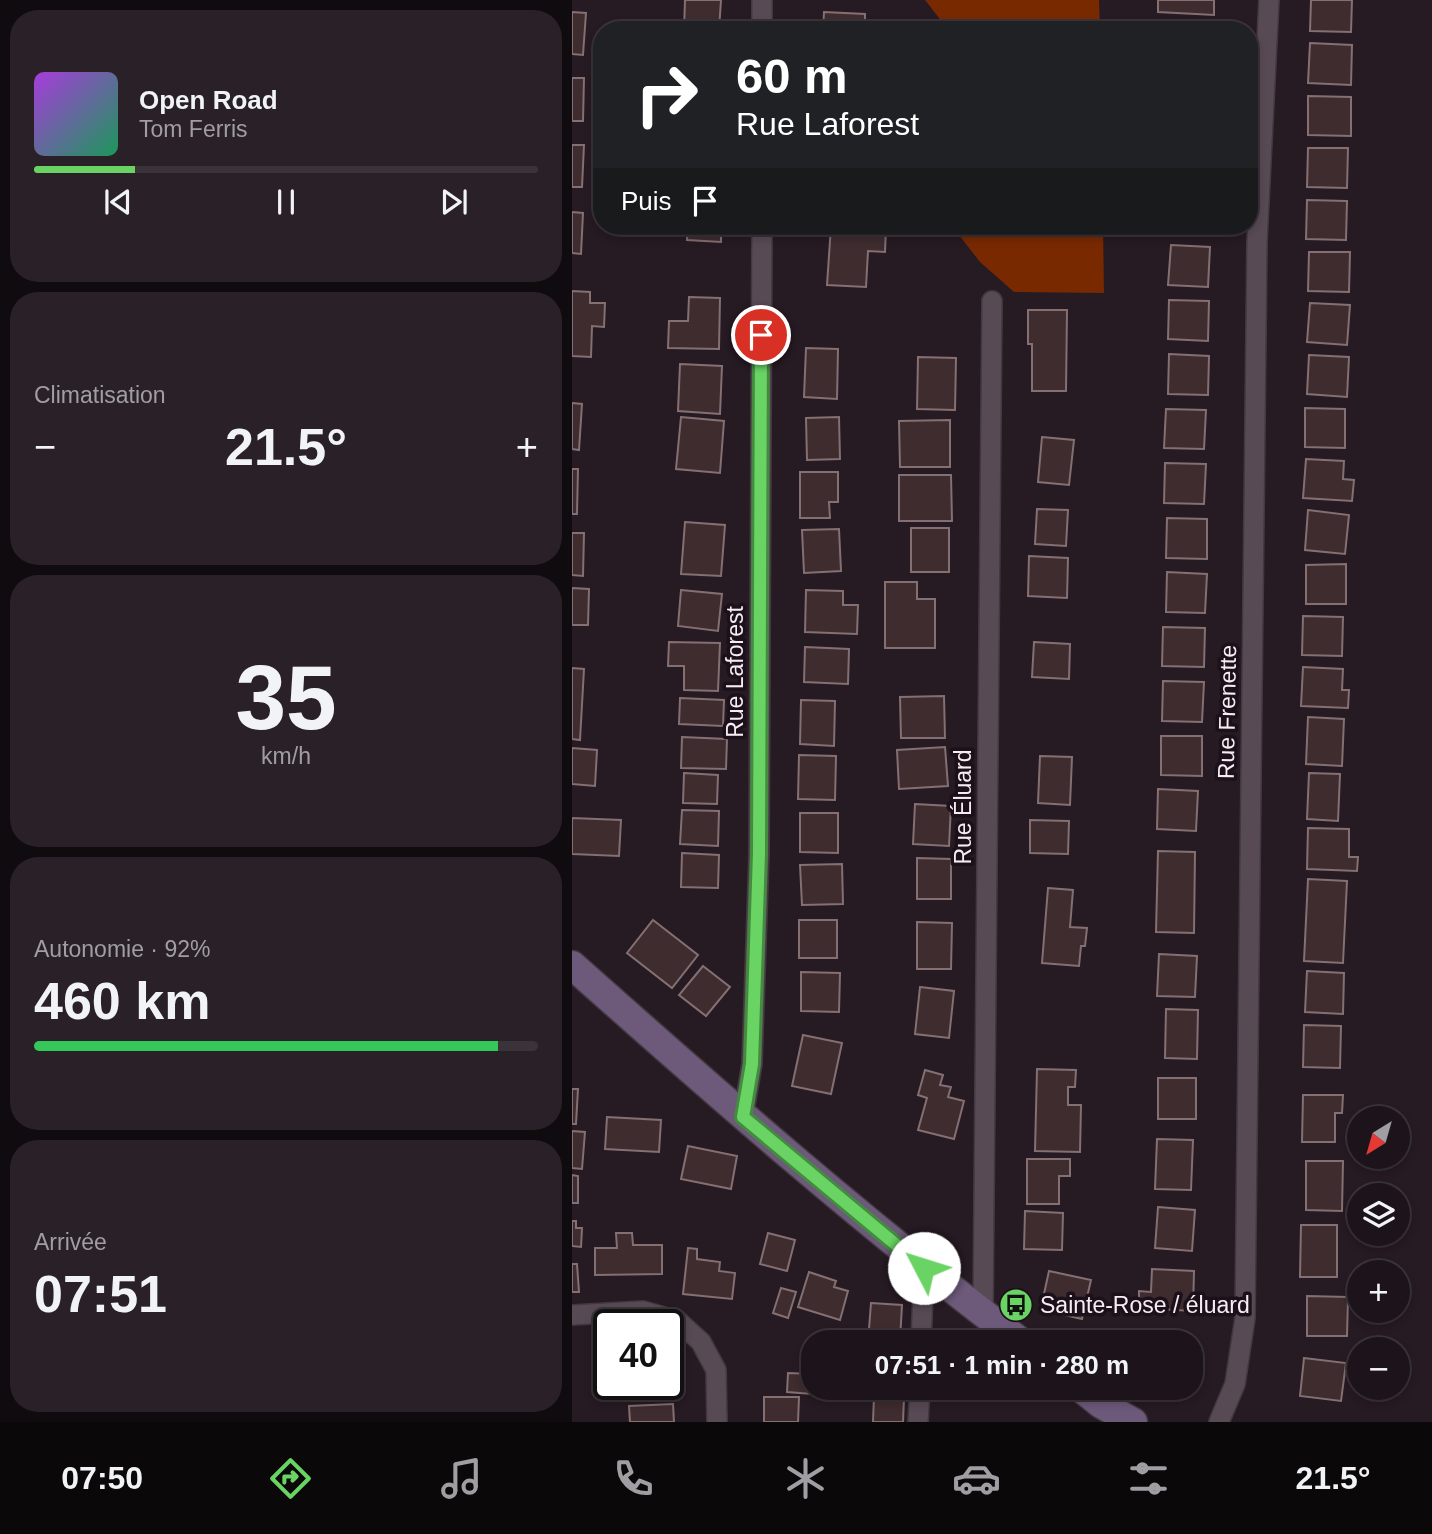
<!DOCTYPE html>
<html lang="fr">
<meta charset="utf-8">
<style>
:root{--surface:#1c141a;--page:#292127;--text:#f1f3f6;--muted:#a09ea2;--line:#3a3339;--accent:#69d464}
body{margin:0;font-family:Arial,sans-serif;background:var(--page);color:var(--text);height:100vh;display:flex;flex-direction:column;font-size:26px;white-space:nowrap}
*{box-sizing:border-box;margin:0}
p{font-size:23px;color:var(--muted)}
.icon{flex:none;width:38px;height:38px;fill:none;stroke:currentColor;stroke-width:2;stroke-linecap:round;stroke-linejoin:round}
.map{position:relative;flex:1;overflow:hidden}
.side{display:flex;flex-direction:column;gap:10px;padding:10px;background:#0f0b0e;width:572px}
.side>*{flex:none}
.top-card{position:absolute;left:21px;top:21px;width:665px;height:214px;border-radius:28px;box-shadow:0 4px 10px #0003,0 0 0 2px var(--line);background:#202124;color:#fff;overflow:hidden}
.needle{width:46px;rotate:217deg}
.buttons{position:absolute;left:775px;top:1106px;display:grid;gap:14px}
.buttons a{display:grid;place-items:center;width:63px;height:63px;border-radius:50%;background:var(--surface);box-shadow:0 4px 10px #0003,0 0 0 2px var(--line);font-size:35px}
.speed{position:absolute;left:21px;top:1309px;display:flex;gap:14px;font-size:35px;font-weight:700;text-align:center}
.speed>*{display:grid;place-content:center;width:91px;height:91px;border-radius:50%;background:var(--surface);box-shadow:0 4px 10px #0003,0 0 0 2px var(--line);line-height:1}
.speed .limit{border:4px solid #111;border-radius:10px;background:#fff;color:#111}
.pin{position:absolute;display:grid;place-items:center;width:60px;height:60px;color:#fff;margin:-30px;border:4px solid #fff;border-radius:50%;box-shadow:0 2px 7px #0007}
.me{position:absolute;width:77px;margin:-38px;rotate:310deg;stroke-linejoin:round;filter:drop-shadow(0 0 5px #0008)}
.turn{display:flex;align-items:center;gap:24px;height:147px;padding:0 28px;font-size:32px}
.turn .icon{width:91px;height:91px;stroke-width:2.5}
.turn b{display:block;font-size:49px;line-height:60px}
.then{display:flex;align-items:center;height:66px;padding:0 28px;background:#0003;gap:14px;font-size:26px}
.big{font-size:52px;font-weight:800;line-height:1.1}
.side .widget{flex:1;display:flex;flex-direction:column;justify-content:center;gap:10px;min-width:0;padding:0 24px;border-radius:28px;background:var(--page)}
.side .dial{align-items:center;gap:0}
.dial b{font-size:91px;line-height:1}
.song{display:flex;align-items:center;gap:21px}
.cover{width:84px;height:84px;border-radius:10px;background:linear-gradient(135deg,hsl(280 70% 55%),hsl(150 70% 35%))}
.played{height:7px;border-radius:4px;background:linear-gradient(90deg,var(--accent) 20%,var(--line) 20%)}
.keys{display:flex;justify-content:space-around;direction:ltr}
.heat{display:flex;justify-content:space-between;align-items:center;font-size:38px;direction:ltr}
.charge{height:10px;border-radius:5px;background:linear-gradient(90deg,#34c759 92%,var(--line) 0)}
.trip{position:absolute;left:229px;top:1330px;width:402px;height:70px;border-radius:28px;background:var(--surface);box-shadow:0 4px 10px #0003,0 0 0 2px var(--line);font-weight:800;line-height:70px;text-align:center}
.menu{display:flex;height:112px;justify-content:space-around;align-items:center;background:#0b080a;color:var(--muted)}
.menu .icon{width:49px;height:49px}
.menu .active{color:var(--accent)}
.menu b{font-size:32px;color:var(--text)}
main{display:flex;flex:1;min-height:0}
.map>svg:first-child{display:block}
.forest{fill:#792900}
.building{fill:#3e2c2f;stroke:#846f72;stroke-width:2}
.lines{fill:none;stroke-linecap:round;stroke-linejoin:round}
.street-casing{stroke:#42383f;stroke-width:22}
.secondary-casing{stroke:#42383f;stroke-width:31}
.street{stroke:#584a55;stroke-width:19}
.secondary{stroke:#6d597a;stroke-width:28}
.route-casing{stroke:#448a41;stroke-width:18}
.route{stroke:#69d464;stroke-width:12}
.labels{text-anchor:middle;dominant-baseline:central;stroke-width:7;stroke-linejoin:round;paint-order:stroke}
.street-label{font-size:23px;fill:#f6edf4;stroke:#1c101a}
.poi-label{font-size:23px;fill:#f6edf4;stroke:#1c101a;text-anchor:start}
</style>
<main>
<section class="side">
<div class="widget">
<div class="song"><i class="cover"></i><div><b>Open Road</b><p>Tom Ferris</p></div></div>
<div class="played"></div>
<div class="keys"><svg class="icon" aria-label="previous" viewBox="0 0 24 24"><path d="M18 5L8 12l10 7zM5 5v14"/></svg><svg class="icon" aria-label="pause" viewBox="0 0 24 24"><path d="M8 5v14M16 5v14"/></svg><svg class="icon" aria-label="next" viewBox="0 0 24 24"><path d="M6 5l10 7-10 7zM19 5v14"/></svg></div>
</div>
<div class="widget"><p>Climatisation</p>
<div class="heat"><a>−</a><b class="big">21.5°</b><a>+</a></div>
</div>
<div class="widget dial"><b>35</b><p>km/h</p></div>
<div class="widget"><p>Autonomie · 92%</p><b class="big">460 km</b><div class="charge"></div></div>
<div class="widget"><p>Arrivée</p><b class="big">07:51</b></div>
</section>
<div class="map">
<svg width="860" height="1422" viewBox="0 0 860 1422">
<rect width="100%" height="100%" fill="#261a23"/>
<g class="forest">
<path d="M353,0H527L528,30H369L367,18Z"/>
<path d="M380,226H531L532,293L442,292L408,262Z"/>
</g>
<g class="building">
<path d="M113,0H149L147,30H112Z"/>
<path d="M586,0H642V15L586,12Z"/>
<path d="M739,0H780L779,32L738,31Z"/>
<path d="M0,12L14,13L11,55L0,54Z"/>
<path d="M252,12L293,14V30H251Z"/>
<path d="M738,43L780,45L779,85L736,83Z"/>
<path d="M0,78H12L11,121H0Z"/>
<path d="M736,96L779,97V136L736,135Z"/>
<path d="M0,145H12L10,187H0Z"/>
<path d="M736,148H776L775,188L735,187Z"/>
<path d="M735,200L775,201L774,240L734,239Z"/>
<path d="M0,212L11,213L9,254L0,253Z"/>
<path d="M116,226H149V242L115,240Z"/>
<path d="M259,226L314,228L313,252L296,251L294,287L255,285Z"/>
<path d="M581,226H635V232L581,230Z"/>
<path d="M599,245L638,247L636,287L596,285Z"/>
<path d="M737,252H778L777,292L736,291Z"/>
<path d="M0,291L18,292V303H33L32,327L20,326L19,357L0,356Z"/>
<path d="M117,297L148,298L147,349L96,348L97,321H116Z"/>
<path d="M597,300L637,301L636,341L596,339Z"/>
<path d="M738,303L778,305L775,345L735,342Z"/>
<path d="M456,310H495L494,391H460V344H456Z"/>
<path d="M234,348L266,349L265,399L232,397Z"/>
<path d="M597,354L637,356L636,395L596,394Z"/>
<path d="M737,355L777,357L775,397L735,394Z"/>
<path d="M346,357L384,358L383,410L345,409Z"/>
<path d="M108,364L150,366L148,414L106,411Z"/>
<path d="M0,403L10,404L7,450L0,449Z"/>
<path d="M733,408L773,409V448L733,447Z"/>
<path d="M594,409L634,410L632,449L592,448Z"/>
<path d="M109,417L152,421L148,473L104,469Z"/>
<path d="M267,417L268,459L235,460L234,418Z"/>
<path d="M378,420V467H328L327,421Z"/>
<path d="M470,437L502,440L497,485L466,482Z"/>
<path d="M734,459L772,461L771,479L782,480L780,501L731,498Z"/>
<path d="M593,463L634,464L632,504L592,503Z"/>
<path d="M0,469H6L5,514H0Z"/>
<path d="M228,472H266V502H257L258,518H228Z"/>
<path d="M327,475H379L380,521H327Z"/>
<path d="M465,509L496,510L494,546L463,544Z"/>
<path d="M736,510L777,515L773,554L733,550Z"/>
<path d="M595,518L635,519V559L594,558Z"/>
<path d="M113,522L153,525L149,576L109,574Z"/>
<rect x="339" y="528" width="38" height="44"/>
<path d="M267,529L269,571L232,573L230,530Z"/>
<path d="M0,533H12L11,576L0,575Z"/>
<path d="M457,556L496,558L495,598L456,596Z"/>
<path d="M774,564V604H734V565Z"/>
<path d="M595,572L635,574L633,613L594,612Z"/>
<path d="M313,582H345V599H363V648H313Z"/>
<path d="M0,588L17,589L16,625H0Z"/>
<path d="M109,590L150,594L146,631L106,626Z"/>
<path d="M234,590L271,591V605H286L285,634L233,632Z"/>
<path d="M731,616L771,617L770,656L730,655Z"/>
<path d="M591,627L633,628L632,667L590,666Z"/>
<path d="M97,642L148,643L146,691L112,690V666H96Z"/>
<path d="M462,642L498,644L497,679L460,677Z"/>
<path d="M233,647L277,649L276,684L232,682Z"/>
<path d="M731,667L771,669L770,690H777L776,708L729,706Z"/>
<path d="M0,668L12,669L8,740L0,739Z"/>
<path d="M591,681L632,682L630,722L590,721Z"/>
<path d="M372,696L373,738H329L328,697Z"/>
<path d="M108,698L152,700L151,726L107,724Z"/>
<path d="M229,700L263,701L262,746L228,744Z"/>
<path d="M736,717L772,719L770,766L734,764Z"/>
<path d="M589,736H630V776L589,775Z"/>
<path d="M110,737L155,739L154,769L109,768Z"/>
<path d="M373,747L376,786L327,789L325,750Z"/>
<path d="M0,748L25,750L23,786L0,784Z"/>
<path d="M227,755L264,756L263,800L226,799Z"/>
<path d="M468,756L500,757L498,805L466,803Z"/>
<path d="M112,773L146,775L145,804L111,803Z"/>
<path d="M737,773L768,774L766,821L735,819Z"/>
<path d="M586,789L626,791L624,831L585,829Z"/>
<path d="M343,804L379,806L377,846L341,844Z"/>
<path d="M110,810L147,811L146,846L108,844Z"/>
<path d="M228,813H266V853L228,852Z"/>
<path d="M0,818L49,820L47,856L0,854Z"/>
<path d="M458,820L497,821L496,854L458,853Z"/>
<path d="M736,828L777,829V857H786L785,871L735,869Z"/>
<path d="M586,851L623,852L622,933L584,932Z"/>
<path d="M110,853L147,855L146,888L109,887Z"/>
<path d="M345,858L379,859V899H345Z"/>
<path d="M270,864L271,904L230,905L228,865Z"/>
<path d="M736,879L775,881L771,963L732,961Z"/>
<path d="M476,888L501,890L498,927L515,928L513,946H509L507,966L470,963Z"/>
<path d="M81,920L126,955L100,988L55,953Z"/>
<rect x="227" y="920" width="38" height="38"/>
<path d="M345,922L380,923L379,969H345Z"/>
<path d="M587,954L625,956L623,997L585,996Z"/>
<path d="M131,966L158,987L134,1016L107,995Z"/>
<path d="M735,971L772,973L771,1014L733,1012Z"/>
<path d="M229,972L268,973L267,1012L229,1011Z"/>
<path d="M348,987L382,991L377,1038L343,1034Z"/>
<path d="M594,1009L626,1010L625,1059L593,1058Z"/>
<path d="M732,1025L769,1026L768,1068L731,1067Z"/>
<path d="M231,1035L270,1043L259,1094L220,1086Z"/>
<path d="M465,1069L504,1070L503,1087H496V1105H509L508,1152L463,1151Z"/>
<path d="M353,1070L371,1075L368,1085L379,1087L376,1097L392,1101L382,1139L346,1130L355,1098L346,1095Z"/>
<rect x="586" y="1078" width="38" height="41"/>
<path d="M0,1089H6L4,1124H0Z"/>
<path d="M731,1095H771L770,1113H763V1142H730Z"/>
<path d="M35,1117L89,1120L87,1152L33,1149Z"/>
<path d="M0,1131L13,1132L10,1169L0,1168Z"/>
<path d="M585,1139L621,1140L619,1190L583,1189Z"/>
<path d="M116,1146L165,1156L159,1189L109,1179Z"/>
<path d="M455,1159H498V1176H487V1204H455Z"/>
<path d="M734,1161H771L770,1211L734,1210Z"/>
<path d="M0,1175L6,1176V1203H0Z"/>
<path d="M586,1207L623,1210L620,1251L583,1248Z"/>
<path d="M453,1211L491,1213L490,1250L452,1249Z"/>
<path d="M0,1221H4V1228H10L9,1247L0,1246Z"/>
<path d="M729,1225H765V1277H728Z"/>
<path d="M44,1233H60L61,1245H90V1274L23,1275V1248H45Z"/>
<path d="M196,1233L223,1240L215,1271L188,1264Z"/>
<path d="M116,1248L125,1249V1259L148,1262L147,1271L163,1273L160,1299L111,1294Z"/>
<path d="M0,1264H5L7,1292H0Z"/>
<path d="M580,1269L622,1271L621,1311L567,1308V1291L579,1292Z"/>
<path d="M477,1271L519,1280L510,1319L484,1313L486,1306L470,1303Z"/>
<path d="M237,1272L264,1281L262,1287L276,1291L268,1320L226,1307Z"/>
<path d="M209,1288L224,1292L216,1318L201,1313Z"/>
<path d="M735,1296L776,1297L775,1336H735Z"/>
<path d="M299,1303L330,1305L328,1340L312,1339V1342H296Z"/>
<path d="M585,1333L610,1342H581Z"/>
<path d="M96,1354H100V1386L57,1387V1384H96Z"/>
<path d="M732,1358L774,1363L769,1401L728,1396Z"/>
<path d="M216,1373L241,1374L240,1394L215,1392Z"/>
<path d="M302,1396L332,1398L331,1422H301Z"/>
<path d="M192,1397H227L226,1422H192Z"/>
<path d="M101,1404L102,1422H58L57,1406Z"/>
</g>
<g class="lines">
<defs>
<g id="street">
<path d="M190,30V0"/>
<path d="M171,1117L180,1064L187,853L190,226"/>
<path d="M411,1314L420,301"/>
<path d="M0,1315L71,1311L106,1321L129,1342L144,1370L145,1422"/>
<path d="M349,1342L352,1268"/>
<path d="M346,1422L348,1388"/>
<path d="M647,1422L663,1384L673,1318L685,242L697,0"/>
</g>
<g id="secondary">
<path d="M0,965C146,1095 293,1224 449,1342"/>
<path d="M509,1388L529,1404L561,1422"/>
</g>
</defs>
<use href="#street" class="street-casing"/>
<use href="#secondary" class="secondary-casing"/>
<use href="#street" class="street"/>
<use href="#secondary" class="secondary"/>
</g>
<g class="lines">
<defs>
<path id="route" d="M189,335L187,853L180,1064L171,1117L352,1268"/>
</defs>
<use href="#route" class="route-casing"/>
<use href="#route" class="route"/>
</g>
<defs>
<symbol id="bus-disc" viewBox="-11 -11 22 22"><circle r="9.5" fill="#69d464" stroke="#1c101a"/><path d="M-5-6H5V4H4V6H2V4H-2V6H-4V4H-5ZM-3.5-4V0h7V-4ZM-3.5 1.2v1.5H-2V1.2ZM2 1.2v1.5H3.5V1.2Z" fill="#111"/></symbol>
</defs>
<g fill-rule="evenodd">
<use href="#bus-disc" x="425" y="1286" width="38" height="38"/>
</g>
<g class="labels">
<g class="street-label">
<text transform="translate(163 672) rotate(-90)">Rue Laforest</text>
<text transform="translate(655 712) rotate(-89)">Rue Frenette</text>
<text transform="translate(391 807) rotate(-90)">Rue Éluard</text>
</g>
<g class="poi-label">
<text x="468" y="1305">Sainte-Rose / éluard</text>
</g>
</g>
</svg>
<div class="buttons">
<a><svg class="needle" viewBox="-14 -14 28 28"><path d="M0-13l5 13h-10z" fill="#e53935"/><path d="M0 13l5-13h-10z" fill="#a09ea2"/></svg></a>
<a><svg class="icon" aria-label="layers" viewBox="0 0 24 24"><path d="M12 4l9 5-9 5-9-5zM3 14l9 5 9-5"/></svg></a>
<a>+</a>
<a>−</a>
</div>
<div class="speed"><div class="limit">40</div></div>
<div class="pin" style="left:189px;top:335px;background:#d93025"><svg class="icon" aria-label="arrive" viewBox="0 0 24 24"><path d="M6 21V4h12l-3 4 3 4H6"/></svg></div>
<svg class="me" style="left:352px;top:1268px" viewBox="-20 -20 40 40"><circle r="19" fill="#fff"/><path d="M0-13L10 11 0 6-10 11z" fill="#69d464"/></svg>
<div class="trip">07:51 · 1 min · 280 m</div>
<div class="top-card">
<div class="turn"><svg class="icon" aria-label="right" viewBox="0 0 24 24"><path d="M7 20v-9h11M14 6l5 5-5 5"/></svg><div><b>60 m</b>Rue Laforest</div></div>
<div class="then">Puis<svg class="icon" aria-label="arrive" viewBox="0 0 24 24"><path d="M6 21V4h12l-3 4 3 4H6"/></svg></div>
</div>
</div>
</main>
<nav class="menu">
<b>07:50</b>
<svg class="icon active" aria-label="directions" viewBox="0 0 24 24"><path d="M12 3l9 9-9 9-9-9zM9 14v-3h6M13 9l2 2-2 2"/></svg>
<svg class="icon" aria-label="music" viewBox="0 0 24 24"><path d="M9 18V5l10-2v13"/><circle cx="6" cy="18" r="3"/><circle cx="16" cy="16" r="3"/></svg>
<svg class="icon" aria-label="phone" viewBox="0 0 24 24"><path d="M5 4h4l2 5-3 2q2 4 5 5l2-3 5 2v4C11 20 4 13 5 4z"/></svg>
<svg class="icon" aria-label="climate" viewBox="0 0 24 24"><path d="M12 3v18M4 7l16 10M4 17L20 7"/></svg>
<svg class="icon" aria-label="car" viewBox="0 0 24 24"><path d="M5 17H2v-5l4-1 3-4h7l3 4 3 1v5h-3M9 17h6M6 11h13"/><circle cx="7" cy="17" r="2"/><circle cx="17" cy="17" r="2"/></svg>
<svg class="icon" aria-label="filters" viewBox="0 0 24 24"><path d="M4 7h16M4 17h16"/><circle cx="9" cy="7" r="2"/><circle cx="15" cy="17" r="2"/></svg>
<b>21.5°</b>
</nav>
